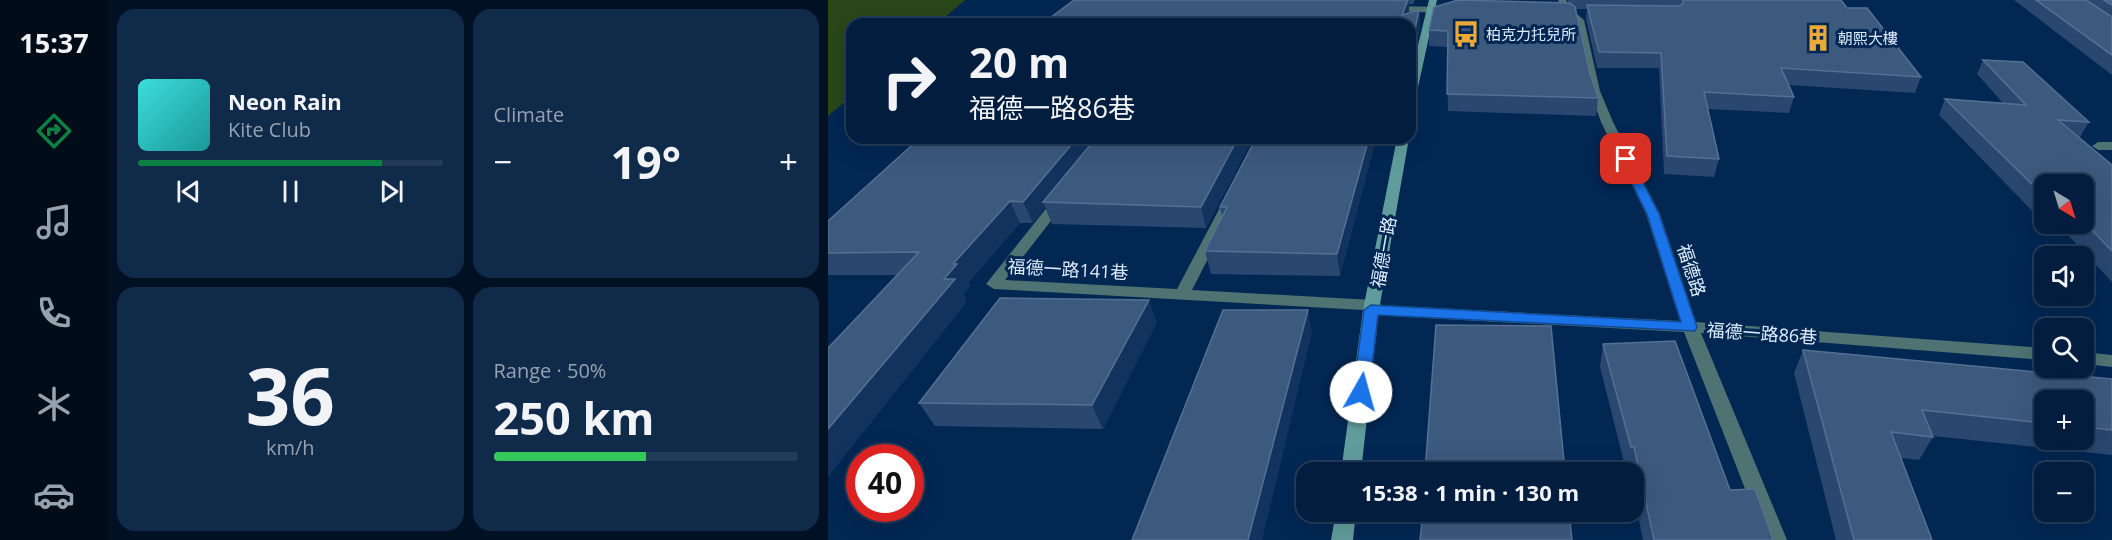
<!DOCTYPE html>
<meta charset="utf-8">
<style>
:root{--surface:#021d3e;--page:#102a49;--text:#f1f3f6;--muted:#96a2b0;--line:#233b58;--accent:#0b8043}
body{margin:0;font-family:"Open Sans","Noto Sans TC",sans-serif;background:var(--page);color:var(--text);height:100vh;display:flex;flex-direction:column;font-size:22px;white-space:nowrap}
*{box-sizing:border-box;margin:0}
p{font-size:20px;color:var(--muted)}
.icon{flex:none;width:33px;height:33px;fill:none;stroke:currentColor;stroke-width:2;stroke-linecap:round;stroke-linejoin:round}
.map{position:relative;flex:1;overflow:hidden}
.panel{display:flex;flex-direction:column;gap:9px;padding:9px;background:#011022;width:720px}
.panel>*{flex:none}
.banner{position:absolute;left:18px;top:18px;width:570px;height:126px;border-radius:18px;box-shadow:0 6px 24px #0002,0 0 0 2px var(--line);background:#021d3e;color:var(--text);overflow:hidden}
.needle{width:39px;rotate:142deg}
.buttons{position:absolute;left:1206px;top:174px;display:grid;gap:12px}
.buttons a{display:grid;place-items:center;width:60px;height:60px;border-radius:12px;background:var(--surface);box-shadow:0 6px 24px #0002,0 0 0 2px var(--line);font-size:30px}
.speed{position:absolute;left:18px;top:444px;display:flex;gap:12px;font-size:30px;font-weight:700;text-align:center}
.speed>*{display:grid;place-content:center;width:78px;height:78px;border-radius:50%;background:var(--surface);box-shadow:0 6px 24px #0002,0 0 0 2px var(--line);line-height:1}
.speed .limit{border:9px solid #d22;background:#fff;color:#111}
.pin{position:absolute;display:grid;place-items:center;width:51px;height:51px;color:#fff;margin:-26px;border-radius:12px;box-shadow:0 3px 9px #0006}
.me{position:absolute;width:66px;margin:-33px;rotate:7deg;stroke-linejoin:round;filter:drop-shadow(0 0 4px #0008)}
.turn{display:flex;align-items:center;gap:21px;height:126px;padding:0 24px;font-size:27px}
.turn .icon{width:78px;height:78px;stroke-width:2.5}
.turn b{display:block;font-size:42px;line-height:51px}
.big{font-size:45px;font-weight:700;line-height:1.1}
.panel .card{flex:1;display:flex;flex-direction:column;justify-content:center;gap:9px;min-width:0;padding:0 21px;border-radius:18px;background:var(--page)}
.panel .dial{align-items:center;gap:0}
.dial b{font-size:78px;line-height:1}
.song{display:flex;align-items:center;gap:18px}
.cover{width:72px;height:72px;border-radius:9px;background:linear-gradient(135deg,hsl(180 70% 55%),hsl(180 70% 35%))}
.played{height:6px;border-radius:3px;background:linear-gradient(90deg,var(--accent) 80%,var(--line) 80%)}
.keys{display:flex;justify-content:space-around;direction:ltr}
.heat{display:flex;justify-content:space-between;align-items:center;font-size:33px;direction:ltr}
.charge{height:9px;border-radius:4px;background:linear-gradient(90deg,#34c759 50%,var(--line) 0)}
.panel .tiles{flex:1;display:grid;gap:9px;grid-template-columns:repeat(2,1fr)}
.trip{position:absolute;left:468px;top:462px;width:348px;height:60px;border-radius:18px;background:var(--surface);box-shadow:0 6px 24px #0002,0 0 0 2px var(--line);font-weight:700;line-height:60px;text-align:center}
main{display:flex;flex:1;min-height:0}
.dock{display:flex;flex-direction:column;width:108px;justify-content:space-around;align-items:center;background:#010c19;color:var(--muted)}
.dock .icon{width:42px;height:42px}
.dock .selected{color:var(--accent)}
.dock b{font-size:27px;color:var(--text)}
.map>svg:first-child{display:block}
.water{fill:#294718}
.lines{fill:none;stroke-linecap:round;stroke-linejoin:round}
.street{fill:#4f7272;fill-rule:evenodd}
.secondary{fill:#619c9c;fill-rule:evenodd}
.wall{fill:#29476f;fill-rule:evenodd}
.shaded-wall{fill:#11335d}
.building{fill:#3c597e;stroke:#567092;stroke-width:1.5}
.route{fill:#1a73e8;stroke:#114b97;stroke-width:1.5}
.labels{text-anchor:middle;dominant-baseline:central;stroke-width:6;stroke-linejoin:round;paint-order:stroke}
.far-poi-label{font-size:15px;fill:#deebfc;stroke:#022753;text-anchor:start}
.street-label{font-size:18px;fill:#deebfc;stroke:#022753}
</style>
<main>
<nav class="dock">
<b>15:37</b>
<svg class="icon selected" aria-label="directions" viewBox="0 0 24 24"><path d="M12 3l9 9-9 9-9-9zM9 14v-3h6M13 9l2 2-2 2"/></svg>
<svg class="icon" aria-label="music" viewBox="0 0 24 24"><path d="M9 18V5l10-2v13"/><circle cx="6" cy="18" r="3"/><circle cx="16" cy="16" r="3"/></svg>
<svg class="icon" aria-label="phone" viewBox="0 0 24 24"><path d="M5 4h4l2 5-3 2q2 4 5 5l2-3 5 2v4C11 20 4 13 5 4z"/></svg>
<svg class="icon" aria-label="climate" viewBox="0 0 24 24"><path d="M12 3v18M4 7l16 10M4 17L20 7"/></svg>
<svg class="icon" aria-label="car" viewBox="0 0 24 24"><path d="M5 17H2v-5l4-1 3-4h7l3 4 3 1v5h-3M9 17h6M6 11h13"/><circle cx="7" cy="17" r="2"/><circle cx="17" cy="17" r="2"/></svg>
</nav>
<section class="panel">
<div class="tiles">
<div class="card">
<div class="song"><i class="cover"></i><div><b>Neon Rain</b><p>Kite Club</p></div></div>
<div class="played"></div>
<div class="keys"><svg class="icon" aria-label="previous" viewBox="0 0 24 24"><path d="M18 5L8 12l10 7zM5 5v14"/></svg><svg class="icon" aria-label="pause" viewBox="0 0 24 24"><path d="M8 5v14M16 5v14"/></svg><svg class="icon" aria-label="next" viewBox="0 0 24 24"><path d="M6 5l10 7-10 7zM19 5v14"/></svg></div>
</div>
<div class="card"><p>Climate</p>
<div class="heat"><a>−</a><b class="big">19°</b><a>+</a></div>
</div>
<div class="card dial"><b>36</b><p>km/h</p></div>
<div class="card"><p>Range · 50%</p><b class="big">250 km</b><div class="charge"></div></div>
</div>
</section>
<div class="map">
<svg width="1284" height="540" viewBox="0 0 1284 540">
<rect width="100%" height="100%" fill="#022753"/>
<path class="water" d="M0,0H137L109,24H24V96L0,116Z"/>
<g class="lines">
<g class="street">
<path d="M730,0H738L742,8L756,20L772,91L785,122L832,214L868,322L1216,348V360L873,333L959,540H937L856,332L543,315L537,314L535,310L166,289L158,284L228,196L233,195L240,199L177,280L349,289L396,200L403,196L410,200L364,290L545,300L551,301L553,305L852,321L818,214L773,122L762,91L748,21L735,11Z"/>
<path d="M563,6L617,7L621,10L617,13L560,11L559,9Z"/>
<path d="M1284,142V150H1270L1264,146L1270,142Z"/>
<path d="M1256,352L1284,355V367L1256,364Z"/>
</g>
<g class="secondary">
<path d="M601,0H609L587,101L582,104V78Z"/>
<path d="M569,138H581L551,310L533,472H513L535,310Z"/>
<path d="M508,512H528L525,540H503Z"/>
</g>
</g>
<g class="wall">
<path d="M246,0H587L585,4H581V13L591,10L592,27L588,46H582V24Z"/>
<path d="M739,0H1013L1019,8L1093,77L1087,93L961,85L966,97L961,113L880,109L891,159L886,177L836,174L831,68H769L758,19L759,9H748L762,74L770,98L768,116L620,111L619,47L601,46V30L742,4Z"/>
<path d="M1186,0H1284V75Z"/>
<path d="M1155,60L1261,122L1252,137H1251L1284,165V282L1240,235H1228L1217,224H1256V184H1216V223L1111,115L1117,99L1175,103L1149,74Z"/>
<path d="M425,138L378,228L224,224L217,207L205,223H192L140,283L142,286L135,294L139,302L69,275H0V221Z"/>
<path d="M548,138L512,276L383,274L377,251L394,216L392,207Z"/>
<path d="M329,322L275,429L107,426L91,403Z"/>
<path d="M775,344L902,490L945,540H815L806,494V472H801V470H798L772,367Z"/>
<path d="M975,350L1284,379V455L1105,436V437L1091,460L1073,458L1104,540H1008L966,373ZM1216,400H1256V440H1216Z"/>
</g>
<g class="shaded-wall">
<path d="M580,0H581V14L574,15Z"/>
<path d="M591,10L592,27L588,46L587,29Z"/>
<path d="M249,138H273L215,202L217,207L205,223L195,202Z"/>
<path d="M410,138H425L378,228L373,207Z"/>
<path d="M541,138H548L512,276L509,254Z"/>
<path d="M182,201L192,223L140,283L142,286L135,294L139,302L0,477V429L116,279L125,264Z"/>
<path d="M321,300L329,322L275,429L264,405Z"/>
<path d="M480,310L484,333L434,540H420Z"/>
</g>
<g class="building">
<path d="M246,0H580L574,15L591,10L587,29L582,28V24H214Z"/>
<path d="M630,0L742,3L747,7L762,74L770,98L619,94L620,31L601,30L606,7Z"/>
<path d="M855,0H1013L1019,8H1039L1093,77L953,68L966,97L876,92L891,159L839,156L833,53L771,52L759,5L850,6L855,4Z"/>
<path d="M1208,0H1258L1284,17V55Z"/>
<path d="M1276,0H1284V5Z"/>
<path d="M1155,60L1195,62L1261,122L1230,120L1284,165V251L1256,222V184H1216V196L1117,99L1198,105Z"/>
<path d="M92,138H249L195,202L182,201L125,264H129L116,279H127L0,429V348L91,252L0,253V221Z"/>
<path d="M268,138H410L373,207L215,202Z"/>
<path d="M428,138H541L509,254L377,251L399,207H392Z"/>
<path d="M172,298L321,300L264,405L91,403Z"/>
<path d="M395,310H480L420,540H304Z"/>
<path d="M608,325L723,326L737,472H597Z"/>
<path d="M847,341L902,490L927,489L945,540H826L806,447H803L775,344Z"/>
<path d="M975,350L1284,379V430L1256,427V400H1216V423L1094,410L1105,437L1063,432L1104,540H1026Z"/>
<path d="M595,512H741L744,540H592Z"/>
</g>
<path class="route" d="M798,155L803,159L831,214L869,327L867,331L550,315L541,392L539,396L533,398L527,396L525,392L536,310L543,305L853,322L819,214L792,159Z"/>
<defs>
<symbol id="bus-bare" viewBox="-9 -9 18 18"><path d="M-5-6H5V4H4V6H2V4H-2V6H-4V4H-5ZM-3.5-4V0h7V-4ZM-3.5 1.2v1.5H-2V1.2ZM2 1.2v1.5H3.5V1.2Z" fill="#eca93a" stroke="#022753" stroke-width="2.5" paint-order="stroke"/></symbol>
<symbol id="building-bare" viewBox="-9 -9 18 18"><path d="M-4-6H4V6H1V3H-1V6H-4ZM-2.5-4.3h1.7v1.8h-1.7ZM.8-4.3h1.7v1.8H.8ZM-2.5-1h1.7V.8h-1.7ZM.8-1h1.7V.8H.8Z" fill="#eca93a" stroke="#022753" stroke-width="2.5" paint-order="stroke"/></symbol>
</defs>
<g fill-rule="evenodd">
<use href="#bus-bare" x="619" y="15" width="38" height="38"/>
<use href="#building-bare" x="971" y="19" width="38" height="38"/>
</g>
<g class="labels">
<g class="far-poi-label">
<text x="658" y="34">柏克力托兒所</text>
<text x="1010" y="38">朝熙大樓</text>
</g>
<g class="street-label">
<text transform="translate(555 252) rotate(-80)">福德一路</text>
<text transform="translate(240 269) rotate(3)">福德一路141巷</text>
<text transform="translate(864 270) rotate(72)">福德路</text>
<text transform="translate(934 333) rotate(4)">福德一路86巷</text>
</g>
</g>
</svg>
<div class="buttons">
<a><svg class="needle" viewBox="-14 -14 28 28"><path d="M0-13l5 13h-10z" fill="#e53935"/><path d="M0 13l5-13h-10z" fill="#96a2b0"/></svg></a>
<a><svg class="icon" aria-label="sound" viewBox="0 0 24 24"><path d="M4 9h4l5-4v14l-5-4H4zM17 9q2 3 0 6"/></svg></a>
<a><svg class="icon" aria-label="search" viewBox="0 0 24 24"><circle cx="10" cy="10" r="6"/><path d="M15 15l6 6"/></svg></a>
<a>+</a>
<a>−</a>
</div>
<div class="speed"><div class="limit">40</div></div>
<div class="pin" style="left:798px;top:159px;background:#d93025"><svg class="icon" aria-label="arrive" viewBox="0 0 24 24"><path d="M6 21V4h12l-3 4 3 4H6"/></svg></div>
<svg class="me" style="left:533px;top:392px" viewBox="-20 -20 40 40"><circle r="19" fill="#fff"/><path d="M0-13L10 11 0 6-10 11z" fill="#1a73e8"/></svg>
<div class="trip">15:38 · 1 min · 130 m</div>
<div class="banner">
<div class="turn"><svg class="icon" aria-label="right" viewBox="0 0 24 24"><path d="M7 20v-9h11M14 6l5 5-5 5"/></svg><div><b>20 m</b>福德一路86巷</div></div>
</div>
</div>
</main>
